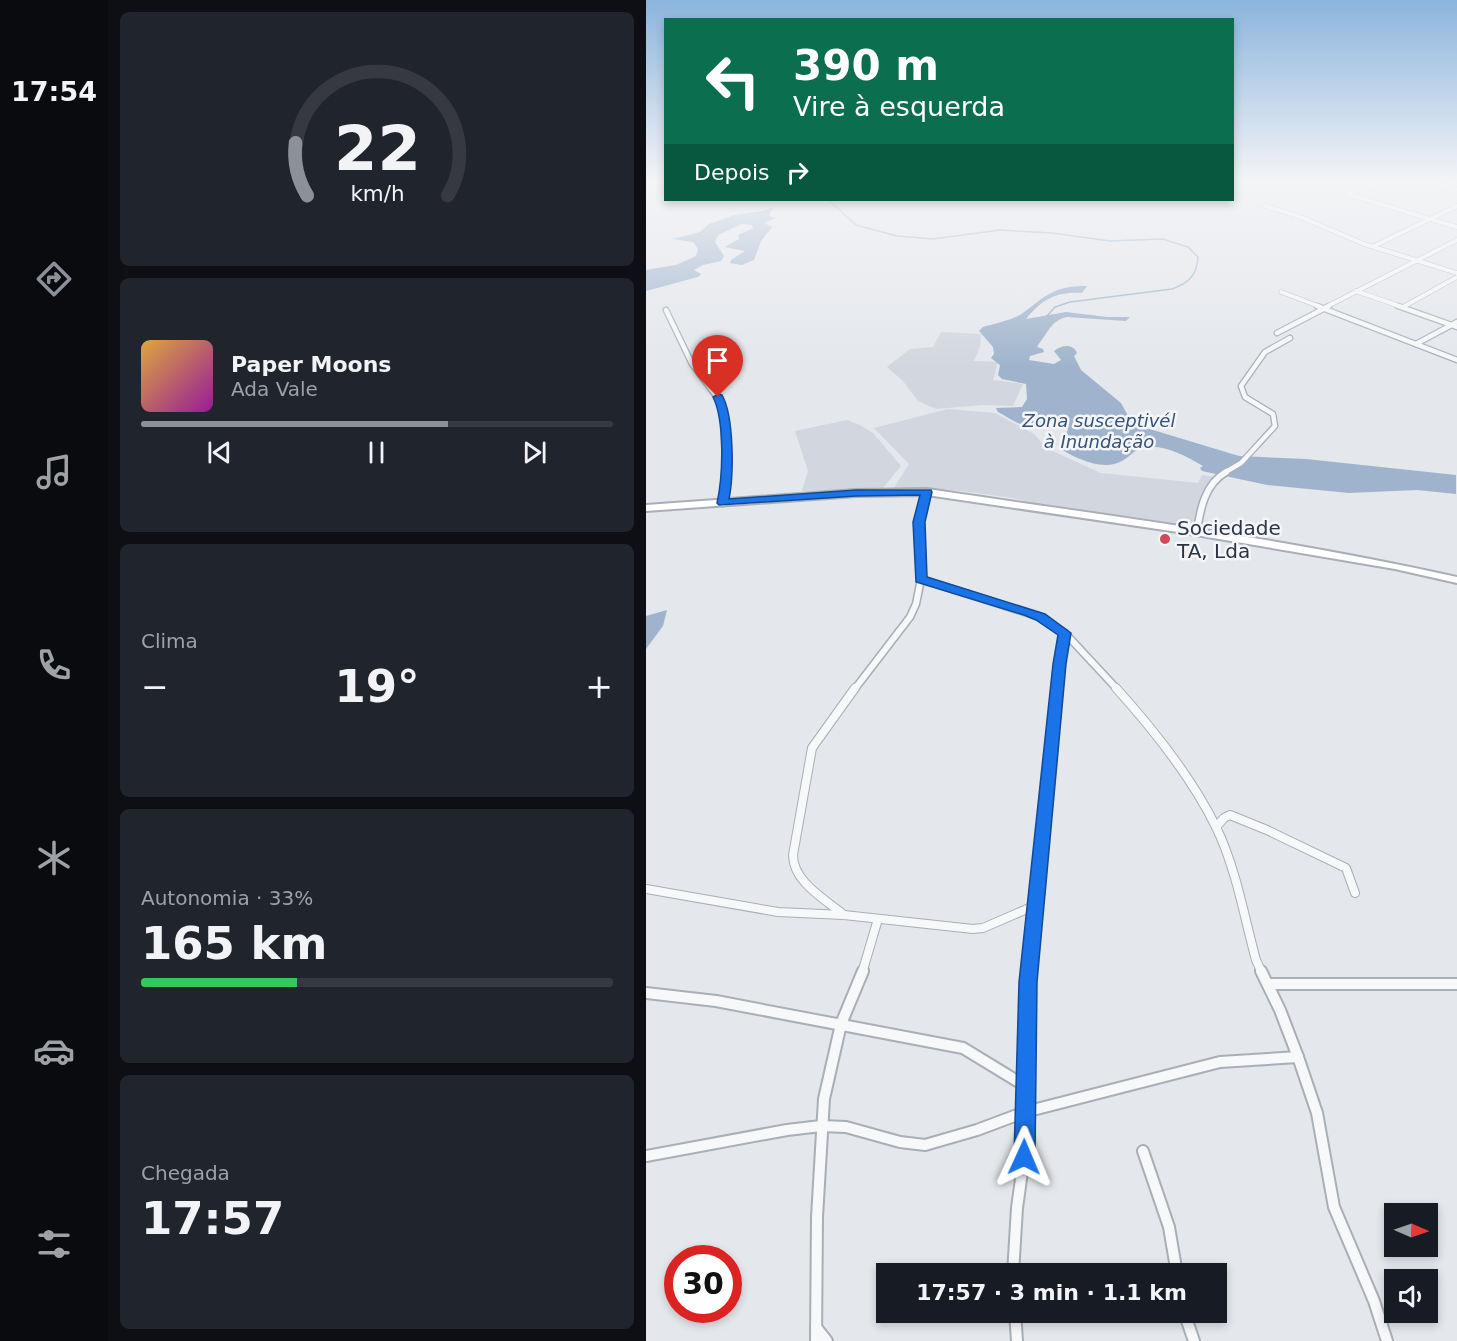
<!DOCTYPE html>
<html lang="pt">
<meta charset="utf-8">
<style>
:root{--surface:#171b24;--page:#20242c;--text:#f1f3f6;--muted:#9ea1a6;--line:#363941;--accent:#8c9099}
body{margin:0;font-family:"DejaVu Sans",sans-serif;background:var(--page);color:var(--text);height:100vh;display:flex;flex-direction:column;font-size:22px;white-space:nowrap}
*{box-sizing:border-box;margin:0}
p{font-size:20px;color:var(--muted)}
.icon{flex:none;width:33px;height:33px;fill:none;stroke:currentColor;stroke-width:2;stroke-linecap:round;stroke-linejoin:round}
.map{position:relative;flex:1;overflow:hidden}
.drawer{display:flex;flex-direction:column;gap:12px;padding:12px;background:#0d0f14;width:538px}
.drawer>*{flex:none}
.guide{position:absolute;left:18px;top:18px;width:570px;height:183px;border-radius:0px;box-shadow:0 3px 9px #0003;background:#0b6e4f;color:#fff;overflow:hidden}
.needle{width:39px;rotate:92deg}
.buttons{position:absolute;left:738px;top:1203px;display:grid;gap:12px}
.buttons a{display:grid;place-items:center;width:54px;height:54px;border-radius:0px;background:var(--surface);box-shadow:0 3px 9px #0003;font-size:30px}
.speed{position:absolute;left:18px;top:1245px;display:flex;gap:12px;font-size:30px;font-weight:700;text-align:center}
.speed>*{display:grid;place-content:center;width:78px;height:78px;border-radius:50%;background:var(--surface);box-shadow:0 3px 9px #0003;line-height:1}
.speed .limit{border:9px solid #d22;background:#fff;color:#111}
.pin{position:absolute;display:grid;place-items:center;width:51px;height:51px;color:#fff;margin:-62px -26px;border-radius:50% 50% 50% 0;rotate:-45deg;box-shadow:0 0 6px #0007}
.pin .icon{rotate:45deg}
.me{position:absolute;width:66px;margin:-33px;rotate:1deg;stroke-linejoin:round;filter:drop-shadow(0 0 4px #0008)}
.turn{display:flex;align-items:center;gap:21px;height:126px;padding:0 30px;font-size:27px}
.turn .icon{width:78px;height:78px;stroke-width:2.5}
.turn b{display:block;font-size:42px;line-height:51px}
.then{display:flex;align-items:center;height:57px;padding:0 30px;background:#0003;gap:12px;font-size:22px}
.big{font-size:45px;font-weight:700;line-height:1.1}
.drawer .widget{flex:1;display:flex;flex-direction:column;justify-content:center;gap:9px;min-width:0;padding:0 21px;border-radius:9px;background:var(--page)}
.drawer .dial{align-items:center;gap:0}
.dial svg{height:156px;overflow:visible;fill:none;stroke:var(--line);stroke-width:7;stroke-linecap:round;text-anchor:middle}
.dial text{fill:var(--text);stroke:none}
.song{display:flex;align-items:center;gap:18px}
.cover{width:72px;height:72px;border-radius:9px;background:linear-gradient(135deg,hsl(40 70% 55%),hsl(300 70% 35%))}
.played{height:6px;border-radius:3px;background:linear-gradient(90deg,var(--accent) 65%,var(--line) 65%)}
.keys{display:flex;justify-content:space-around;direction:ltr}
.heat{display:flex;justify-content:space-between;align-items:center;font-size:33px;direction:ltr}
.charge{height:9px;border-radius:4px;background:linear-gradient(90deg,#34c759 33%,var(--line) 0)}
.trip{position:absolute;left:230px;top:1263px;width:351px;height:60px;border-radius:0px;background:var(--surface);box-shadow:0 3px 9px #0003;font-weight:700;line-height:60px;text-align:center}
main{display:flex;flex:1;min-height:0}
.dock{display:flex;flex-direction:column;width:108px;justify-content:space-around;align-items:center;background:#090b0e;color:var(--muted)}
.dock .icon{width:42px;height:42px}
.dock .current{color:var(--accent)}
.dock b{font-size:27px;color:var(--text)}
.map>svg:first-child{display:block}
.built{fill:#d2d6de}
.water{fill:#9fb4cc}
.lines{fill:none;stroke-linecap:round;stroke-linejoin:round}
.stream{stroke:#9fb4cc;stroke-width:1.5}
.street-far4-casing{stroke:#a9aeb7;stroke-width:5}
.street-far3-casing{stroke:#a9aeb7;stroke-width:7}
.street-far2-casing{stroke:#a9aeb7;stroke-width:9}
.street-far1-casing{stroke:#a9aeb7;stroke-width:10}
.street-casing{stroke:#a9aeb7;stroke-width:14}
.secondary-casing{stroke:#a9aeb7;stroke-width:4}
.street-far4{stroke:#f7f8fa;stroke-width:4}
.street-far3{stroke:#f7f8fa;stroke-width:4.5}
.street-far2{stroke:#f7f8fa;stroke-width:6}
.street-far1{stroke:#f7f8fa;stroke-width:8}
.street{stroke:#f7f8fa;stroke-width:10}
.secondary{fill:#fff;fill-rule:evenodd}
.route{fill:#1a73e8;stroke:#114b97;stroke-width:1.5}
.poi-dot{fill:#d1495b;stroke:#f4f6f9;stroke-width:2}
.labels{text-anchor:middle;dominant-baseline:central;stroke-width:5;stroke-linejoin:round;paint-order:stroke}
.far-water-label{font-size:18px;font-style:italic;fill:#34527a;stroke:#f4f6f9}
.poi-label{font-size:20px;fill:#2b3445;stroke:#f4f6f9;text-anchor:start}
</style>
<main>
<nav class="dock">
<b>17:54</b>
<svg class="icon current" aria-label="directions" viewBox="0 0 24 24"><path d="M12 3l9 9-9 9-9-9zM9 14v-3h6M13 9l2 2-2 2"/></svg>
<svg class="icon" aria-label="music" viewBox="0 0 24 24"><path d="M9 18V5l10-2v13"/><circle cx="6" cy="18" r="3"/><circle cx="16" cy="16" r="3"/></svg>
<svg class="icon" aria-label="phone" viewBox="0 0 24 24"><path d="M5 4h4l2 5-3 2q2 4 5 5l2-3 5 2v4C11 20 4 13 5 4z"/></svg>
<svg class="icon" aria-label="climate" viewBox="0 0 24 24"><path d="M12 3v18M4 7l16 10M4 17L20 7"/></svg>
<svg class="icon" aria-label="car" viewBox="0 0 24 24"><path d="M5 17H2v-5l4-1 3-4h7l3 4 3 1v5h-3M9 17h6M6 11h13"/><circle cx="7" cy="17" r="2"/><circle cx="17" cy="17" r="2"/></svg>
<svg class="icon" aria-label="filters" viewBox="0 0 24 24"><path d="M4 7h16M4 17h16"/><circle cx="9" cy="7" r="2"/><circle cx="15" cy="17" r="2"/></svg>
</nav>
<section class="drawer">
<div class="widget dial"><svg viewBox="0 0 100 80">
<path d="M14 69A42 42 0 1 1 86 69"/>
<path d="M14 69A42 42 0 0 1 8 42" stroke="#8c9099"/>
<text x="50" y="56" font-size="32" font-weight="700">22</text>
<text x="50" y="72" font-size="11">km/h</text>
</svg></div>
<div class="widget">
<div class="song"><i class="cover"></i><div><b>Paper Moons</b><p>Ada Vale</p></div></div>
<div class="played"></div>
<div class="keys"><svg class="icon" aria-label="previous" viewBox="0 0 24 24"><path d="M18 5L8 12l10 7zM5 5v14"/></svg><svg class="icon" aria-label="pause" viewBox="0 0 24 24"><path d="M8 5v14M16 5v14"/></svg><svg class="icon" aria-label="next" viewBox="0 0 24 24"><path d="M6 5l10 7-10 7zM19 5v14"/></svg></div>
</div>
<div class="widget"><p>Clima</p>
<div class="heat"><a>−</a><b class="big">19°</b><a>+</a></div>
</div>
<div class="widget"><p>Autonomia · 33%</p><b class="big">165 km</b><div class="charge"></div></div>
<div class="widget"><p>Chegada</p><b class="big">17:57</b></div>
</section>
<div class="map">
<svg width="811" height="1341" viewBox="0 0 811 1341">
<rect width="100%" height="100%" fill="#e4e7ec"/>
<g class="built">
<path d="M295,332L335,334L334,347L328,361L352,362L347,380L377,384L367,406L336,405L290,409L272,401L257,381L241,367L264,349L287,347Z"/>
<path d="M302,409L349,413L388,434L402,449L455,473L552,483L556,475L568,477L556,500L549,527L418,510L366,498L316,491L248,488L263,464L228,428Z"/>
<path d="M201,420L214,425L227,433L255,466L236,489L156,491L162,471L149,431Z"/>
</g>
<g class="water">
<path d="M127,207L123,216L130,218L118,223L126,227L115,241L108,260L96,265L84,263L85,260L99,251L79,247L93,239L92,235L108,228L105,225L96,224L72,235L69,242L78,256L75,261L57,265L48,270L55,274L52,277L0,291V270L30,265L50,256L52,249L47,242L27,239L54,232L63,224L88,215L117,211Z"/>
<path d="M441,286L436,293C411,291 396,299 380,319L420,312L461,317H484L480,321L421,317C404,321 402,333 392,345L391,347L397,349L398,352L384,356L383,360L408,364L415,360L408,351C415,345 427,343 431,353L428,356L435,370L475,403L481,414L492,420L497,427L593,456L660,459L810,475V494L771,490L703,493L621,485L556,471L554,468L557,466C539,456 521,445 500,447C488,449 485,456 476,461C457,472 429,458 413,448C414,440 420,437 422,429C409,415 394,427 379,425C370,424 360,416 352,412L350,408L376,407L381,399L380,384L356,379L352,375L354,365L345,358L348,354L347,347L333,331L337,327C349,323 367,320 377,313C402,294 409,286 441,286Z"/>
<path d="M21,610L17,626L0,649V616Z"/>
</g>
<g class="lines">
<path class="stream" d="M182,200L210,225L251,236L287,239L354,230L406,233L464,241L517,239L542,247L552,257C551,275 543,283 526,289L424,302L409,307L400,317"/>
<defs>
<g id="street-far4">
<path d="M779,180L811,189"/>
<path d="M701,194L811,227"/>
<path d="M701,194L740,180"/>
<path d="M619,206L652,216L718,244L811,273"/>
<path d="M728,246L811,206"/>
<path d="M710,291L756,307"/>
<path d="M635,292L675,307"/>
<path d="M680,307L811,240"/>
<path d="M757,307L811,277"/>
</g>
<g id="street-far3">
<path d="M671,306L811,360"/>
<path d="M752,306L811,327"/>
<path d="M20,310L46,364L76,404L80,473"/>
<path d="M631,333L683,306"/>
<path d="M770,344L811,322"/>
<path d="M578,473L595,463L629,426L627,414L599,397L595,386L619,352L644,338"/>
</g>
<g id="street-far2">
<path d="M77,503L81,484L80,472"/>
<path d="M551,532C554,509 559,484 580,472"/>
<path d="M275,579L394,617L419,633L472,690"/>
<path d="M208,690L264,617L270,604L275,579L273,521L281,492"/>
<path d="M410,690L419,633"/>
</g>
<g id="street-far1">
<path d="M470,688C508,730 545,776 570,827C590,868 598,916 610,960L616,973"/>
<path d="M570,827L578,818L584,815L621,830L700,868L709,893"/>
<path d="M0,889L132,912L198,915L327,929L337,928L388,906"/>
<path d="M198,915C179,899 147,882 147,855L166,748L209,688"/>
<path d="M216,973L232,919"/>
<path d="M383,973L411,688"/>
</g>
<g id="street">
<path d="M615,971L634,1010L652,1057L671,1113L688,1207L728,1301L741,1341"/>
<path d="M623,984H811"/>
<path d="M0,993L70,1001L317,1048L381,1087"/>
<path d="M497,1151L523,1227L531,1274"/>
<path d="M0,1156L141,1130L175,1126L200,1127L254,1142L279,1145L331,1130L379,1112L574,1062L652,1057"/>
<path d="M367,1274L371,1208L378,1157L383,971"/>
<path d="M369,1312L371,1341"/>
<path d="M538,1312L548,1341"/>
<path d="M170,1327L181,1341"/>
<path d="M170,1341L171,1217L178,1099L195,1024L217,971"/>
</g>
<path id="secondary" d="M281,489C458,515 636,538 811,577V583L749,569L532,532L281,495L210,496L0,511V505L210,490Z"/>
</defs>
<use href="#street-far4" class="street-far4-casing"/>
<use href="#street-far3" class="street-far3-casing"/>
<use href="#street-far2" class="street-far2-casing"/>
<use href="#street-far1" class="street-far1-casing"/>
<use href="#street" class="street-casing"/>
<use href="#secondary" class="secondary-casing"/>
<use href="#street-far4" class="street-far4"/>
<use href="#street-far3" class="street-far3"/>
<use href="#street-far2" class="street-far2"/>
<use href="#street-far1" class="street-far1"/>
<use href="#street" class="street"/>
<use href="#secondary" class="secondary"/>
</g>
<linearGradient id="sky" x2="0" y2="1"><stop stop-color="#8bb4dd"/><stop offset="0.49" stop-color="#f3f4f6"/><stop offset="1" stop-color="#f3f4f6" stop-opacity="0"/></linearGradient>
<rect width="811" height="367" fill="url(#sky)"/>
<path class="route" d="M72,394L76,395C88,416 88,474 83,499L210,490H285L286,492L279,522L281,577L399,614L425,633L420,664L391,982L389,1157L386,1164L378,1167L371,1164L368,1157L373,982L407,664L412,635L390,620L378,615L270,582L267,522L274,495L210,496L73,505L71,503C77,476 79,421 67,397Z"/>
<circle class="poi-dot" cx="519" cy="539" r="6"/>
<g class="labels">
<g class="far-water-label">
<text x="453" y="420">Zona susceptivél<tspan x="453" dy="21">à Inundação</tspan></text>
</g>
<g class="poi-label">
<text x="531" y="528">Sociedade<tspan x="531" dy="23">TA, Lda</tspan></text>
</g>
</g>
</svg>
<div class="buttons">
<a><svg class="needle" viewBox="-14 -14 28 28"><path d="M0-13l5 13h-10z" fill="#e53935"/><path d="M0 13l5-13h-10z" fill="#9ea1a6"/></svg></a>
<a><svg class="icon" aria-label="sound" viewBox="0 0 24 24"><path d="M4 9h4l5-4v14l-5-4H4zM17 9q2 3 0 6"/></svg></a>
</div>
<div class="speed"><div class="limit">30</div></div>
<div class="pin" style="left:72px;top:397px;background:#d93025"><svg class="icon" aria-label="arrive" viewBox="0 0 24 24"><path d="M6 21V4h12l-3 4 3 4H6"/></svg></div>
<svg class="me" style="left:378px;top:1157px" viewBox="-20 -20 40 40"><path d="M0-17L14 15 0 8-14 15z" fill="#1a73e8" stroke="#fff" stroke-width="4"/></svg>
<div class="trip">17:57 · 3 min · 1.1 km</div>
<div class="guide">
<div class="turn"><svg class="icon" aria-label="left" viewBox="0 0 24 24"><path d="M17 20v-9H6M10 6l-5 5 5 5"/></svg><div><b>390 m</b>Vire à esquerda</div></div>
<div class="then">Depois<svg class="icon" aria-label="right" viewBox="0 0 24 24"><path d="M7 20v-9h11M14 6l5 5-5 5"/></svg></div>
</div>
</div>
</main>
